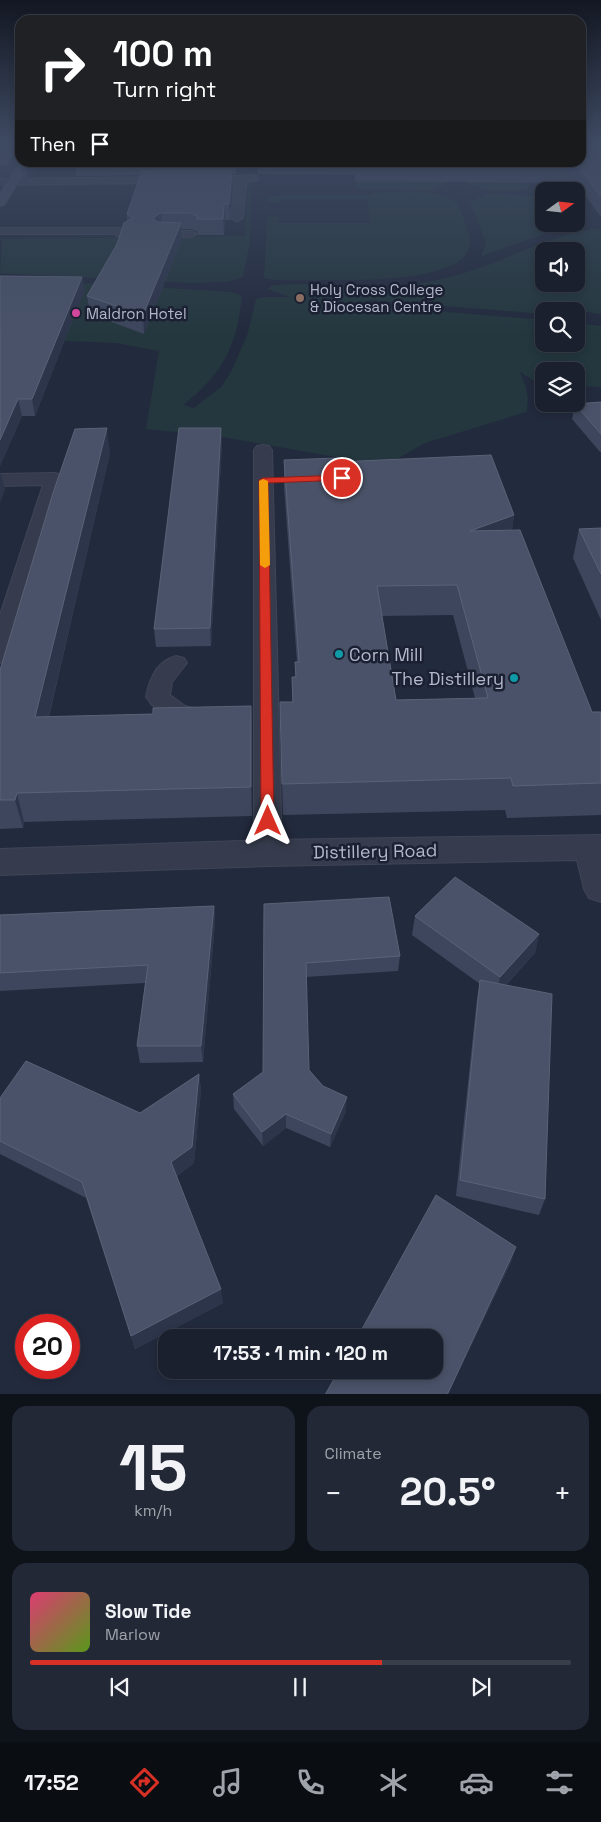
<!DOCTYPE html>
<meta charset="utf-8">
<style>
:root{--surface:#1a202e;--page:#232836;--text:#f1f3f6;--muted:#9fa3aa;--line:#383e4a;--accent:#d93025}
body{margin:0;font-family:"Space Grotesk",sans-serif;background:var(--page);color:var(--text);height:100vh;display:flex;flex-direction:column;font-size:19px;white-space:nowrap}
*{box-sizing:border-box;margin:0}
p{font-size:16px;color:var(--muted)}
.icon{flex:none;width:28px;height:28px;fill:none;stroke:currentColor;stroke-width:2;stroke-linecap:round;stroke-linejoin:round}
.map{position:relative;height:1394px;overflow:hidden}
.details{display:flex;flex-direction:column;gap:12px;padding:12px;background:#0e1219;flex:1}
.details>*{flex:none}
.banner{position:absolute;left:15px;top:15px;width:571px;height:152px;border-radius:15px;box-shadow:0 2px 8px #0003,0 0 0 1px var(--line);background:#202124;color:#fff;overflow:hidden}
.needle{width:32px;rotate:75deg}
.tools{position:absolute;left:535px;top:182px;display:grid;gap:10px}
.tools a{display:grid;place-items:center;width:50px;height:50px;border-radius:10px;background:var(--surface);box-shadow:0 2px 8px #0003,0 0 0 1px var(--line);font-size:25px}
.speed{position:absolute;left:15px;top:1314px;display:flex;gap:10px;font-size:25px;font-weight:700;text-align:center}
.speed>*{display:grid;place-content:center;width:65px;height:65px;border-radius:50%;background:var(--surface);box-shadow:0 2px 8px #0003,0 0 0 1px var(--line);line-height:1}
.speed .limit{border:8px solid #d22;background:#fff;color:#111}
.pin{position:absolute;display:grid;place-items:center;width:42px;height:42px;color:#fff;margin:-21px;border:2px solid #fff;border-radius:50%;box-shadow:0 1px 5px #0007}
.me{position:absolute;width:55px;margin:-28px;rotate:0deg;stroke-linejoin:round;filter:drop-shadow(0 0 4px #0008)}
.turn{display:flex;align-items:center;gap:18px;height:105px;padding:0 15px;font-size:22px}
.turn .icon{width:65px;height:65px;stroke-width:2.5}
.turn b{display:block;font-size:35px;line-height:42px}
.then{display:flex;align-items:center;height:48px;padding:0 15px;background:#0003;gap:10px;font-size:19px}
.big{font-size:38px;font-weight:700;line-height:1.1}
.details .tile{flex:1;display:flex;flex-direction:column;justify-content:center;gap:8px;min-width:0;padding:0 18px;border-radius:15px;background:var(--page)}
.details .dial{align-items:center;gap:0}
.dial b{font-size:65px;line-height:1}
.song{display:flex;align-items:center;gap:15px}
.cover{width:60px;height:60px;border-radius:8px;background:linear-gradient(135deg,hsl(340 70% 55%),hsl(90 70% 35%))}
.played{height:5px;border-radius:2px;background:linear-gradient(90deg,var(--accent) 65%,var(--line) 65%)}
.keys{display:flex;justify-content:space-around;direction:ltr}
.heat{display:flex;justify-content:space-between;align-items:center;font-size:28px;direction:ltr}
.details .tiles{flex:1;display:grid;gap:12px;grid-template-columns:1fr 1fr}
.tile:last-child{grid-column:span 2}
.trip{position:absolute;left:158px;top:1329px;width:285px;height:50px;border-radius:15px;background:var(--surface);box-shadow:0 2px 8px #0003,0 0 0 1px var(--line);font-weight:700;line-height:50px;text-align:center}
.dock{display:flex;height:80px;justify-content:space-around;align-items:center;background:#0a0d12;color:var(--muted)}
.dock .icon{width:35px;height:35px}
.dock .active{color:var(--accent)}
.dock b{font-size:22px;color:var(--text)}
.map>svg:first-child{display:block}
.green{fill:#24373e;fill-rule:evenodd}
.lines{fill:none;stroke-linecap:round;stroke-linejoin:round}
.lane-casing{stroke:#3f4556;stroke-width:2}
.street-casing{stroke:#3f4556;stroke-width:2}
.secondary-casing{stroke:#3f4556;stroke-width:2}
.lane{fill:#363c4d;fill-rule:evenodd}
.street{fill:#363c4d;fill-rule:evenodd}
.secondary{fill:#444b60;fill-rule:evenodd}
.wall{fill:#3d465c;fill-rule:evenodd}
.shaded-wall{fill:#2d354b}
.building{fill:#495268;stroke:#5a6277;fill-rule:evenodd}
.route{fill:#d93025;stroke:#8d1f18}
.slow{fill:#f59e0b}
.education-dot{fill:#8d6e63;stroke:#1b2132;stroke-width:2}
.hotel-dot{fill:#d1479c;stroke:#1b2132;stroke-width:2}
.culture-dot{fill:#0f9aa8;stroke:#1b2132;stroke-width:2}
.labels{text-anchor:middle;dominant-baseline:central;stroke-width:5;stroke-linejoin:round;paint-order:stroke}
.far-poi-label{font-size:15px;fill:#b2b7c9;stroke:#1b2132;text-anchor:start}
.poi-label{font-size:18px;fill:#b2b7c9;stroke:#1b2132;text-anchor:start}
.street-label{font-size:18px;fill:#b2b7c9;stroke:#1b2132}
</style>
<div class="map">
<svg width="601" height="1395" viewBox="0 0 601 1395">
<rect width="100%" height="100%" fill="#222a3d"/>
<g class="green">
<path d="M249,180L251,186L250,242L243,277L227,282L190,283L0,273L2,239L245,236Z"/>
<path d="M356,181H443L444,185L431,190L360,189L356,188Z"/>
<path d="M466,181L525,182L529,190H487L468,185Z"/>
<path d="M371,193C394,193 440,187 458,204C462,216 474,239 468,251C452,283 352,280 322,280C303,280 282,282 264,278L267,216L279,217L278,223H370L367,199H281L280,203L267,201V198L283,195H371Z"/>
<path d="M487,194L537,196L544,207V224H553L554,228L547,233L481,256L486,243L470,202Z"/>
<path d="M601,228V314L580,311L577,316L576,311H544V314L370,300L367,303L377,306L544,320V344H576V323L601,326V387L576,386V371H544V383L536,382L520,372C525,385 531,398 526,412L425,443L395,460L369,463L223,437L146,429L159,351L116,343L0,338L21,279L232,292L242,296C237,346 222,375 183,405L194,408L221,387L231,372L247,336L256,299L264,297H290L268,289L270,286C299,281 336,287 366,288C392,289 428,283 453,276C503,264 550,233 601,228ZM544,251H576V284H544Z"/>
</g>
<g class="lines">
<defs>
<g id="lane">
<path d="M255,175L258,176V180L241,182L236,179L241,176Z"/>
<path d="M0,228H119L133,234C129,239 118,239 114,234H0Z"/>
<path d="M162,231H191L197,234L191,237L158,236L156,234Z"/>
<path d="M263,445L269,446L272,450L282,853L278,861L268,864L258,861L254,853V450L257,446Z"/>
<path d="M176,656L184,658L187,663L172,682L170,695L185,706L208,712L211,718L208,724C185,730 158,716 146,697C149,680 157,661 176,656Z"/>
</g>
<g id="street">
<path d="M241,176L247,179L243,218L237,222L231,218L235,182L0,185V179Z"/>
<path d="M55,473L62,475L65,479L13,655L9,661L0,663V615L43,485L0,486V474Z"/>
<path d="M601,835V902L589,898L584,889L577,860L268,866L0,875V849L268,840Z"/>
</g>
<path id="secondary" d="M20,162H31L4,205L0,206V193Z"/>
</defs>
<use href="#lane" class="lane-casing"/>
<use href="#street" class="street-casing"/>
<use href="#secondary" class="secondary-casing"/>
<use href="#lane" class="lane"/>
<use href="#street" class="street"/>
<use href="#secondary" class="secondary"/>
</g>
<g class="wall">
<path d="M20,141V160L8,177Z"/>
<path d="M601,141V217L576,183L355,181V175L258,174L257,162H581Z"/>
<path d="M43,162L28,177H24L22,165Z"/>
<path d="M76,162H237L236,174H232L233,184L230,220H225L224,235H198V232L191,229H181L182,239L144,334L90,314L87,296L117,244L127,222V214L140,175L76,176L75,164Z"/>
<path d="M0,276L82,277L84,291L35,416H22L0,466Z"/>
<path d="M601,402V452H600L572,419L575,404Z"/>
<path d="M221,428L222,443L211,646L156,647L154,629Z"/>
<path d="M110,453L49,717L153,714L251,706L252,734V816L24,822L23,828L0,829V670Z"/>
<path d="M284,460L338,462L514,515L512,530L592,712H601V815L507,818L505,810L283,815L280,702H292V677H295V662H297L284,487ZM453,615L475,698L396,700L382,616Z"/>
<path d="M601,528V620L573,558L579,529Z"/>
<path d="M264,904L400,956L398,971L306,977L309,1070L323,1086L346,1111L330,1147L286,1128L263,1146L234,1109L233,1094L263,1072Z"/>
<path d="M214,906L215,923L203,1062L140,1063L137,1046L145,983L0,991V915Z"/>
<path d="M415,916L539,934L535,953L506,985L545,1199L539,1215L456,1196L477,998L480,984L412,935Z"/>
<path d="M199,1074L201,1090L194,1163L177,1176L223,1303L135,1349L86,1198L0,1154V1098L140,1113Z"/>
</g>
<g class="shaded-wall">
<path d="M18,148L20,160L8,177L0,178V165Z"/>
<path d="M28,162H43L28,177L26,165Z"/>
<path d="M236,162L237,163L236,174Z"/>
<path d="M232,170L233,184L230,220L229,204Z"/>
<path d="M224,204L225,220L224,235L223,219Z"/>
<path d="M161,213L162,229L153,218Z"/>
<path d="M181,223L182,239L144,334L143,315Z"/>
<path d="M82,277L84,291L35,416L32,399Z"/>
<path d="M18,399L22,416L0,466V440Z"/>
<path d="M107,428L110,453L42,745L35,717Z"/>
<path d="M221,428L222,443L211,646L210,628Z"/>
<path d="M1,473L5,490L0,503V475Z"/>
<path d="M514,515L510,544L470,531Z"/>
<path d="M251,706L252,734V816L251,787Z"/>
<path d="M17,793L24,822L23,828L15,800Z"/>
<path d="M214,906L215,923L203,1062L201,1046Z"/>
<path d="M539,934L535,953L496,995L500,977Z"/>
<path d="M199,1074L201,1090L194,1163L174,1178L171,1162Z"/>
<path d="M347,1097L346,1111L330,1147L331,1134Z"/>
<path d="M286,1114V1128L263,1146L262,1132Z"/>
<path d="M516,1247L511,1263L448,1395H447Z"/>
<path d="M221,1289L223,1303L135,1349L131,1336Z"/>
</g>
<g class="building">
<path d="M0,141H20V149L18,148L6,165H0Z"/>
<path d="M581,141H601V197L579,167L356,165V162H581Z"/>
<path d="M23,162H28L26,165H22Z"/>
<path d="M76,162H198L75,164Z"/>
<path d="M232,170L229,204H224L223,219H197V216L190,213H161L153,218L157,222L181,223L143,315L87,296L117,244L124,223L133,218L127,214L142,171Z"/>
<path d="M0,276L82,277L32,399H18L0,440Z"/>
<path d="M601,402V434L575,404Z"/>
<path d="M107,428L35,717L153,714V708L251,706V787L17,793L15,800H0V670L53,493L75,429Z"/>
<path d="M179,428H221L210,628L154,629Z"/>
<path d="M491,455L514,515L470,531L520,530L592,712H601V783L513,786L511,778L282,784L280,702H293L292,677H296L295,662H299L284,460L337,458L338,462ZM457,585L488,698L396,700L377,586Z"/>
<path d="M601,528V574L579,529Z"/>
<path d="M455,877L539,934L500,977L415,916Z"/>
<path d="M389,897L400,956L306,963L309,1070L323,1086L347,1097L331,1134L286,1114L262,1132L233,1094L263,1072L264,904Z"/>
<path d="M214,906L201,1046H137L148,965L0,973V915Z"/>
<path d="M480,980L552,994L545,1199L460,1180Z"/>
<path d="M26,1061L140,1113L199,1074L192,1147L171,1162L221,1289L131,1336L82,1182L0,1141V1098Z"/>
<path d="M436,1195L516,1247L447,1395H325L339,1370H434V1338H357Z"/>
</g>
<linearGradient id="sky" x2="0" y2="1"><stop stop-color="#131722"/><stop offset="0.42" stop-color="#3e4a62"/><stop offset="1" stop-color="#3e4a62" stop-opacity="0"/></linearGradient>
<rect width="601" height="336" fill="url(#sky)"/>
<path class="route" d="M342,475L346,478L345,480L268,483L274,821L272,825H263L261,821L259,480L263,478Z"/>
<path class="slow" d="M263,479L268,481L270,565L265,568L260,565L259,481Z"/>
<circle class="education-dot" cx="300" cy="298" r="5"/>
<circle class="hotel-dot" cx="76" cy="313" r="5"/>
<g class="culture-dot">
<circle cx="339" cy="654" r="5"/>
<circle cx="514" cy="678" r="5"/>
</g>
<g class="labels">
<g class="far-poi-label">
<text x="310" y="289">Holy Cross College<tspan x="310" dy="17">&amp; Diocesan Centre</tspan></text>
<text x="86" y="313">Maldron Hotel</text>
</g>
<g class="poi-label">
<text x="349" y="654">Corn Mill</text>
<text x="504" y="678" text-anchor="end">The Distillery</text>
</g>
<g class="street-label">
<text transform="translate(375 851) rotate(-1)">Distillery Road</text>
</g>
</g>
</svg>
<div class="tools">
<a><svg class="needle" viewBox="-14 -14 28 28"><path d="M0-13l5 13h-10z" fill="#e53935"/><path d="M0 13l5-13h-10z" fill="#9fa3aa"/></svg></a>
<a><svg class="icon" aria-label="sound" viewBox="0 0 24 24"><path d="M4 9h4l5-4v14l-5-4H4zM17 9q2 3 0 6"/></svg></a>
<a><svg class="icon" aria-label="search" viewBox="0 0 24 24"><circle cx="10" cy="10" r="6"/><path d="M15 15l6 6"/></svg></a>
<a><svg class="icon" aria-label="layers" viewBox="0 0 24 24"><path d="M12 4l9 5-9 5-9-5zM3 14l9 5 9-5"/></svg></a>
</div>
<div class="speed"><div class="limit">20</div></div>
<div class="pin" style="left:342px;top:478px;background:#d93025"><svg class="icon" aria-label="arrive" viewBox="0 0 24 24"><path d="M6 21V4h12l-3 4 3 4H6"/></svg></div>
<svg class="me" style="left:268px;top:821px" viewBox="-20 -20 40 40"><path d="M0-17L14 15 0 8-14 15z" fill="#d93025" stroke="#fff" stroke-width="4"/></svg>
<div class="trip">17:53 · 1 min · 120 m</div>
<div class="banner">
<div class="turn"><svg class="icon" aria-label="right" viewBox="0 0 24 24"><path d="M7 20v-9h11M14 6l5 5-5 5"/></svg><div><b>100 m</b>Turn right</div></div>
<div class="then">Then<svg class="icon" aria-label="arrive" viewBox="0 0 24 24"><path d="M6 21V4h12l-3 4 3 4H6"/></svg></div>
</div>
</div>
<section class="details">
<div class="tiles">
<div class="tile dial"><b>15</b><p>km/h</p></div>
<div class="tile"><p>Climate</p>
<div class="heat"><a>−</a><b class="big">20.5°</b><a>+</a></div>
</div>
<div class="tile">
<div class="song"><i class="cover"></i><div><b>Slow Tide</b><p>Marlow</p></div></div>
<div class="played"></div>
<div class="keys"><svg class="icon" aria-label="previous" viewBox="0 0 24 24"><path d="M18 5L8 12l10 7zM5 5v14"/></svg><svg class="icon" aria-label="pause" viewBox="0 0 24 24"><path d="M8 5v14M16 5v14"/></svg><svg class="icon" aria-label="next" viewBox="0 0 24 24"><path d="M6 5l10 7-10 7zM19 5v14"/></svg></div>
</div>
</div>
</section>
<nav class="dock">
<b>17:52</b>
<svg class="icon active" aria-label="directions" viewBox="0 0 24 24"><path d="M12 3l9 9-9 9-9-9zM9 14v-3h6M13 9l2 2-2 2"/></svg>
<svg class="icon" aria-label="music" viewBox="0 0 24 24"><path d="M9 18V5l10-2v13"/><circle cx="6" cy="18" r="3"/><circle cx="16" cy="16" r="3"/></svg>
<svg class="icon" aria-label="phone" viewBox="0 0 24 24"><path d="M5 4h4l2 5-3 2q2 4 5 5l2-3 5 2v4C11 20 4 13 5 4z"/></svg>
<svg class="icon" aria-label="climate" viewBox="0 0 24 24"><path d="M12 3v18M4 7l16 10M4 17L20 7"/></svg>
<svg class="icon" aria-label="car" viewBox="0 0 24 24"><path d="M5 17H2v-5l4-1 3-4h7l3 4 3 1v5h-3M9 17h6M6 11h13"/><circle cx="7" cy="17" r="2"/><circle cx="17" cy="17" r="2"/></svg>
<svg class="icon" aria-label="filters" viewBox="0 0 24 24"><path d="M4 7h16M4 17h16"/><circle cx="9" cy="7" r="2"/><circle cx="15" cy="17" r="2"/></svg>
</nav>
